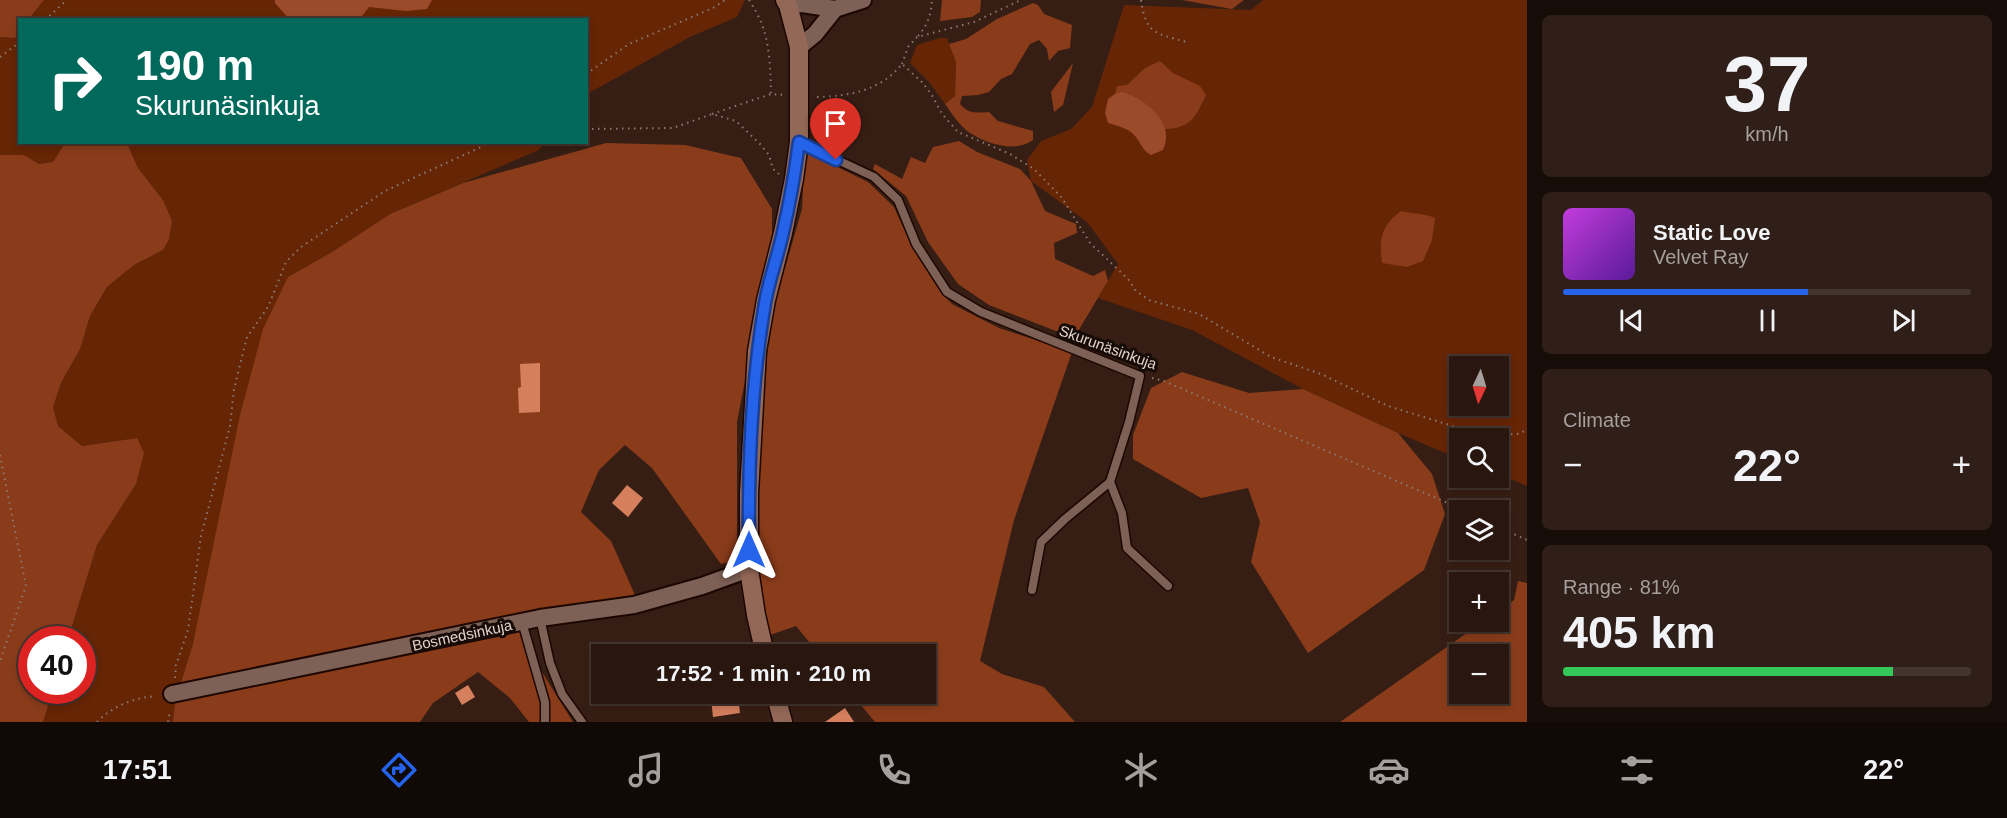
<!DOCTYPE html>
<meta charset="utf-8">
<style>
:root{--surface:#28160f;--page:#301f18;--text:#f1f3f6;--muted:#a59f9e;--line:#44352f;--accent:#2563eb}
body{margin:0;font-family:Helvetica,sans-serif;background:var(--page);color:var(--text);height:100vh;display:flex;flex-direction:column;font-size:22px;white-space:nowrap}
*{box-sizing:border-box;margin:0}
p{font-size:20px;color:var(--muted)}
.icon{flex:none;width:33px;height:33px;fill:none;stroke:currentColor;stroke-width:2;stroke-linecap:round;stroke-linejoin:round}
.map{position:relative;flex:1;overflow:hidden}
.sheet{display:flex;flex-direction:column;gap:15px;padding:15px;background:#160c08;width:480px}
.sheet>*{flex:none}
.guide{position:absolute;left:18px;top:18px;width:570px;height:126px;border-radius:0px;box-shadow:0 3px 9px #0003,0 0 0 2px var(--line);background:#00695c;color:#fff;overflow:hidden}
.needle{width:39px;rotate:184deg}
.buttons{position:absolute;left:1449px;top:356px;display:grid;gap:12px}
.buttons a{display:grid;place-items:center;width:60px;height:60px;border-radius:0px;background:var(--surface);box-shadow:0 3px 9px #0003,0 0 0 2px var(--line);font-size:30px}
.speed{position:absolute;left:18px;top:626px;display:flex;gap:12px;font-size:30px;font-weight:700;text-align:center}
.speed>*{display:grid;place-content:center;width:78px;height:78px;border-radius:50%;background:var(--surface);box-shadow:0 3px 9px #0003,0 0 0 2px var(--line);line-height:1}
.speed .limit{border:9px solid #d22;background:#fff;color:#111}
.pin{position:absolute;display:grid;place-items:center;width:51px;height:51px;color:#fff;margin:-62px -26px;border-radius:50% 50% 50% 0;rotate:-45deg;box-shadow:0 0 6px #0007}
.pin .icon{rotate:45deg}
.me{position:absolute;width:66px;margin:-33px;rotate:0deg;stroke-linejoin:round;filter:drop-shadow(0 0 4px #0008)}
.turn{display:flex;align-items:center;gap:21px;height:126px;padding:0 18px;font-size:27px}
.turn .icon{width:78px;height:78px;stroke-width:2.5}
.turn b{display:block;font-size:42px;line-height:51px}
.big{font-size:45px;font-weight:700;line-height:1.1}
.sheet .widget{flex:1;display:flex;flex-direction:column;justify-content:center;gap:9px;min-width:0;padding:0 21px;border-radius:9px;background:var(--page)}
.sheet .dial{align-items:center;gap:0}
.dial b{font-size:78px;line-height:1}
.song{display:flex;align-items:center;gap:18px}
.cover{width:72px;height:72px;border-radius:9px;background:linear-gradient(135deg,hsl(290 70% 55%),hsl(270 70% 35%))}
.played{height:6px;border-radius:3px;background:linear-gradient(90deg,var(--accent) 60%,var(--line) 60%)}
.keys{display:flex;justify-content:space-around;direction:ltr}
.heat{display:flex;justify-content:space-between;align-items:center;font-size:33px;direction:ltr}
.charge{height:9px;border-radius:4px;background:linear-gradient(90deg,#34c759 81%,var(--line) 0)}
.trip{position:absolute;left:591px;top:644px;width:345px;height:60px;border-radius:0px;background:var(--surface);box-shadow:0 3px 9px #0003,0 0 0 2px var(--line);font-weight:700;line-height:60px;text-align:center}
.tab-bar{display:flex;height:96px;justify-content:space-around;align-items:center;background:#100906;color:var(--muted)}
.tab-bar .icon{width:42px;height:42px}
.tab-bar .current{color:var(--accent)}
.tab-bar b{font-size:27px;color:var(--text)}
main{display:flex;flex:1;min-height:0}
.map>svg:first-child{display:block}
.green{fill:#662505;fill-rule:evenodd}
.forest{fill:#8a3c1a;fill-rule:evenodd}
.water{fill:#9b4b2a}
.building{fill:#d57f5d}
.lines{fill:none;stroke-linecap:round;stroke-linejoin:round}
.lane-casing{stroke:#1d0702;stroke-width:11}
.street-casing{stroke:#1d0702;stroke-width:20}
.secondary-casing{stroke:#1d0702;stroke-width:21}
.path{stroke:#8e7971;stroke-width:2;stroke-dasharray:1.5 4.5;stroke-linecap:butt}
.lane{stroke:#7e6156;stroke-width:8}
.street{stroke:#7e6156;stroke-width:16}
.secondary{stroke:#946857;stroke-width:18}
.route-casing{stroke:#184099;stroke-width:15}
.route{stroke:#2563eb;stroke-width:10}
.labels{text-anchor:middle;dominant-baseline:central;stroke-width:6;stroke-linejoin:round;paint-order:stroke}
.street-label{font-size:15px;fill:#e2d1ca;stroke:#160b07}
</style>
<main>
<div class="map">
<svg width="1527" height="722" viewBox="0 0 1527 722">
<rect width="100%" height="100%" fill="#361e14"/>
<g class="green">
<path d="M44,0H745L737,17L690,37L587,94L586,20H29Z"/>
<path d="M1263,0H1527V486L1499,474L1498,438H1460L1459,459L1398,433L1303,389L1192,330L1098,298L1118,264L1087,222L1031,181L1027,160L1041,141L1071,129L1092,107L1124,5L1251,10ZM1460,366H1498V405H1460Z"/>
<path d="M19,33L20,142L65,143L53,162L39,164L24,155H0V37L15,38Z"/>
<path d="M940,38H947L956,62L955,96L945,104L929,82L910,63L917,45Z"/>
<path d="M127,143H544L539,150L390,214L332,252L288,277L193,644L175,701L173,722H43L53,690H82V639H68L97,545L136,484L137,438L82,446L58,426L53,407L61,383L80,349L90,316L107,287L134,265L163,250V200L138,168Z"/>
</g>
<g class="forest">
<path d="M0,0H44L29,19L20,20L19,33L15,38L0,37Z"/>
<path d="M942,0H981L980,12L972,17L940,21Z"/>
<path d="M1182,0H1244L1232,9Z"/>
<path d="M1033,3L1038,5L1044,14L1072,25L1070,48L1058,51L1049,61L1047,49L1039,40L1030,44L1012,74L1001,79L989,92L978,95L962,96L960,104C968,114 977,113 989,112L998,121L1033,131V140C1016,153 987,144 970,133C960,126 952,114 945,104L955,96L956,62L949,44L966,39L997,19Z"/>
<path d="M1160,61L1173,73L1200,86L1206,95C1195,117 1192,128 1165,129C1152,102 1142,100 1115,94L1117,86L1127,85L1145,68Z"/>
<path d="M1073,63L1063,105L1054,112L1051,92Z"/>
<path d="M959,141L977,152L1020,169L1031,181L1045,211L1076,224L1077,233L1054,243L1055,259L1093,276L1105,270L1108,281L1074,338L989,305L958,284L928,242L906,196L873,169L875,164L902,179L911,157L925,163L933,147Z"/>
<path d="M65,143H127L138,168L163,200L172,221L169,239L163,250L134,265L107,287L90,316L80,349L61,383L53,407L58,426L82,446L137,438L144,453L136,484L97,545L68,639H32V690H53L43,722H0V155H24L39,164L53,162Z"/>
<path d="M606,143L685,145L741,158L772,209V242L737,422V561L721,564L652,468L625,445L599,470L581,512L611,541L635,595L526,612L528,630L537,664L573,722H529L510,698L478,672L433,703L420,722H173L175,701L193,644L240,415L263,329L288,277L332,252L390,214L463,183Z"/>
<path d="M805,151L868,182L894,207L912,247L940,291L952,304L999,328L1072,352L1014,520L980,661L1002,674L1044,687L1075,722H875L851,693H926V654H819L796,626L770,635L755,560L762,419L770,320L802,209Z"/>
<path d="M1401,211C1412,214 1425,213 1435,218L1432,240L1423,261L1407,267L1382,263C1379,239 1381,226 1401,211Z"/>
<path d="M1182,372L1249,393L1303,389L1398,433L1432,474L1445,514L1424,570L1308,653L1251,562L1260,522L1248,488L1201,498L1133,459V435L1151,388Z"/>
<path d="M1518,581L1527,583V722H1340L1484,621H1498L1499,611L1514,600ZM1460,654H1498V693H1460Z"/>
</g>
<g class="water">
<path d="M275,0H432L427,9L406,11L369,7L359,20L289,19L275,3Z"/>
<path d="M1122,92C1146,99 1176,123 1163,150L1151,155C1142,150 1141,143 1135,136C1129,128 1117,126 1108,123L1105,113L1108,99L1115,94Z"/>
</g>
<g class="building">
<path d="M540,363V412L519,413L518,388L521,387L520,364Z"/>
<path d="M627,485L643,498L628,517L612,503Z"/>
<path d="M468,685L475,697L462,705L455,693Z"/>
<path d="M738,696L740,713L713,717L711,699Z"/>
<path d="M845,708L854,722H825Z"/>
</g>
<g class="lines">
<defs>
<g id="lane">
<path d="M799,142L874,177L898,200L916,244L947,292L981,312L1140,376L1129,422L1110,482L1065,519L1041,542L1032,590"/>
<path d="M1110,482L1122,513L1127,548L1168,586"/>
<path d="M540,618L550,663L562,694L582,722"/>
<path d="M522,622L545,702V722"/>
</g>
<g id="street">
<path d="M788,5L802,4L835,9L863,0"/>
<path d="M799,47L815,34L835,9"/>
<path d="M172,694L540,618L634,605L702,586L749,569"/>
</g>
<g id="secondary">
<path d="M765,654L756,615L749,569V493L757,351L766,300L783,233L794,179L799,142V47L788,5L785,0"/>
<path d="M775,693L783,722"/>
</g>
</defs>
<use href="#lane" class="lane-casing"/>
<use href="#street" class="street-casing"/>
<use href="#secondary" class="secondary-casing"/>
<g class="path">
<path d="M749,0C770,31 770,58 771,94"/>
<path d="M1141,0C1146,35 1156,33 1186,42"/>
<path d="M45,20L67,0"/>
<path d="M918,36C928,25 931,14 932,0"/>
<path d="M0,57L20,42"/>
<path d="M902,64L908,47L917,37L974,22L1021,0"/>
<path d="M586,74L629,44L713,8L725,0"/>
<path d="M817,97C850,96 880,91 902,64L923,83L933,97L942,114L958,132L1010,154L1034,169L1062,198L1090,243L1128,279L1136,291L1149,300L1199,314L1271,357L1321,374L1388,406L1482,435L1517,434L1527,430"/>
<path d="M712,114L771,94L784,95"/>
<path d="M586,129L673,128L712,114L736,121L760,144L769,155L773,169L779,174"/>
<path d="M1152,378L1164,381L1464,510"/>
<path d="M0,455L26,586L0,661"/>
<path d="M1498,527L1527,540"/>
<path d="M175,678L176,665L188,630L201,536L230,426L234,389L247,337L268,307L286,262L301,247L385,191L492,142"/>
<path d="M97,722C113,706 133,698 156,696"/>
<path d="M168,722L170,710"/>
</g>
<use href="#lane" class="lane"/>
<use href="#street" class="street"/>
<use href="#secondary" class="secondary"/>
</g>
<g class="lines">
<defs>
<path id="route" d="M749,550C748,468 751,384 765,303C769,279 778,256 783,232C790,202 795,172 799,142L836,160"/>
</defs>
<use href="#route" class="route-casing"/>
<use href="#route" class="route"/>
</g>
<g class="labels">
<g class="street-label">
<text transform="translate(1108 347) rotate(20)">Skurunäsinkuja</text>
<text transform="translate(462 635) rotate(-12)">Bosmedsinkuja</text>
</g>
</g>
</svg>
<div class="buttons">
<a><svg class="needle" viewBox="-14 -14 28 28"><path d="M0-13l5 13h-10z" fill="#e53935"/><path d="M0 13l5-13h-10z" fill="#a59f9e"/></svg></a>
<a><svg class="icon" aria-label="search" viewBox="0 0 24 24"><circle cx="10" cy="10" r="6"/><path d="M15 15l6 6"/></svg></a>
<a><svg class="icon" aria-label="layers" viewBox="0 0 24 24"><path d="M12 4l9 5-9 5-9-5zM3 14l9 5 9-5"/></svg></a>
<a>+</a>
<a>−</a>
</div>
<div class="speed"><div class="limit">40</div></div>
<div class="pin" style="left:836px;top:160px;background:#d93025"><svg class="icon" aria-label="arrive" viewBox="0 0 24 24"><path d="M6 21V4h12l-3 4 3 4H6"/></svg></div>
<svg class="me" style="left:749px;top:550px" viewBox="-20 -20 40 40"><path d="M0-17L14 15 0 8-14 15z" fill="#2563eb" stroke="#fff" stroke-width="4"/></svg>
<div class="trip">17:52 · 1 min · 210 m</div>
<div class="guide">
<div class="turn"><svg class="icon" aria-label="right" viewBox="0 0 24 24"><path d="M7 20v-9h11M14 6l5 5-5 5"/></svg><div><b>190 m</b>Skurunäsinkuja</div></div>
</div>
</div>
<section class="sheet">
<div class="widget dial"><b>37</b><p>km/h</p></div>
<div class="widget">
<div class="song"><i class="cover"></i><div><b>Static Love</b><p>Velvet Ray</p></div></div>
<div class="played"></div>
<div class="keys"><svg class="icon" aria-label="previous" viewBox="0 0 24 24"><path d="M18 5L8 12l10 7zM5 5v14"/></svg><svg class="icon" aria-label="pause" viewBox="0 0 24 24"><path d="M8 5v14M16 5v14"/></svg><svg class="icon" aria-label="next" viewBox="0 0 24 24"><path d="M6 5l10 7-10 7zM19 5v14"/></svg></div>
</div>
<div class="widget"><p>Climate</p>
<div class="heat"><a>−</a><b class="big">22°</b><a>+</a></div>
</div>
<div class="widget"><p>Range · 81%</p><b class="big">405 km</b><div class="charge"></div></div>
</section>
</main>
<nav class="tab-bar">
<b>17:51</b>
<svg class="icon current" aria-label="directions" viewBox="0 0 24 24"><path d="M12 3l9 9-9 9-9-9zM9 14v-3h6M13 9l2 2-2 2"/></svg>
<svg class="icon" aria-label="music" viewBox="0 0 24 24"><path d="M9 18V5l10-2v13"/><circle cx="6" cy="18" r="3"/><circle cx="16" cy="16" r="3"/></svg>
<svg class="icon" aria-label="phone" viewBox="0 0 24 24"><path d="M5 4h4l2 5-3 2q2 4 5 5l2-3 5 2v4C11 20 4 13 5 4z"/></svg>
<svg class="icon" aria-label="climate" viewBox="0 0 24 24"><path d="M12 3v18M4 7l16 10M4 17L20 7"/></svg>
<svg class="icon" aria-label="car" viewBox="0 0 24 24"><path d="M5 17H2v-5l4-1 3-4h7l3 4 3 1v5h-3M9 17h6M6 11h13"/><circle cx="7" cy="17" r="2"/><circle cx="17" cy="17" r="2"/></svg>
<svg class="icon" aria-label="filters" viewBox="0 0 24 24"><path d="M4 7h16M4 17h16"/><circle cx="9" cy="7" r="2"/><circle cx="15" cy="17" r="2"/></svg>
<b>22°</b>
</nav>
